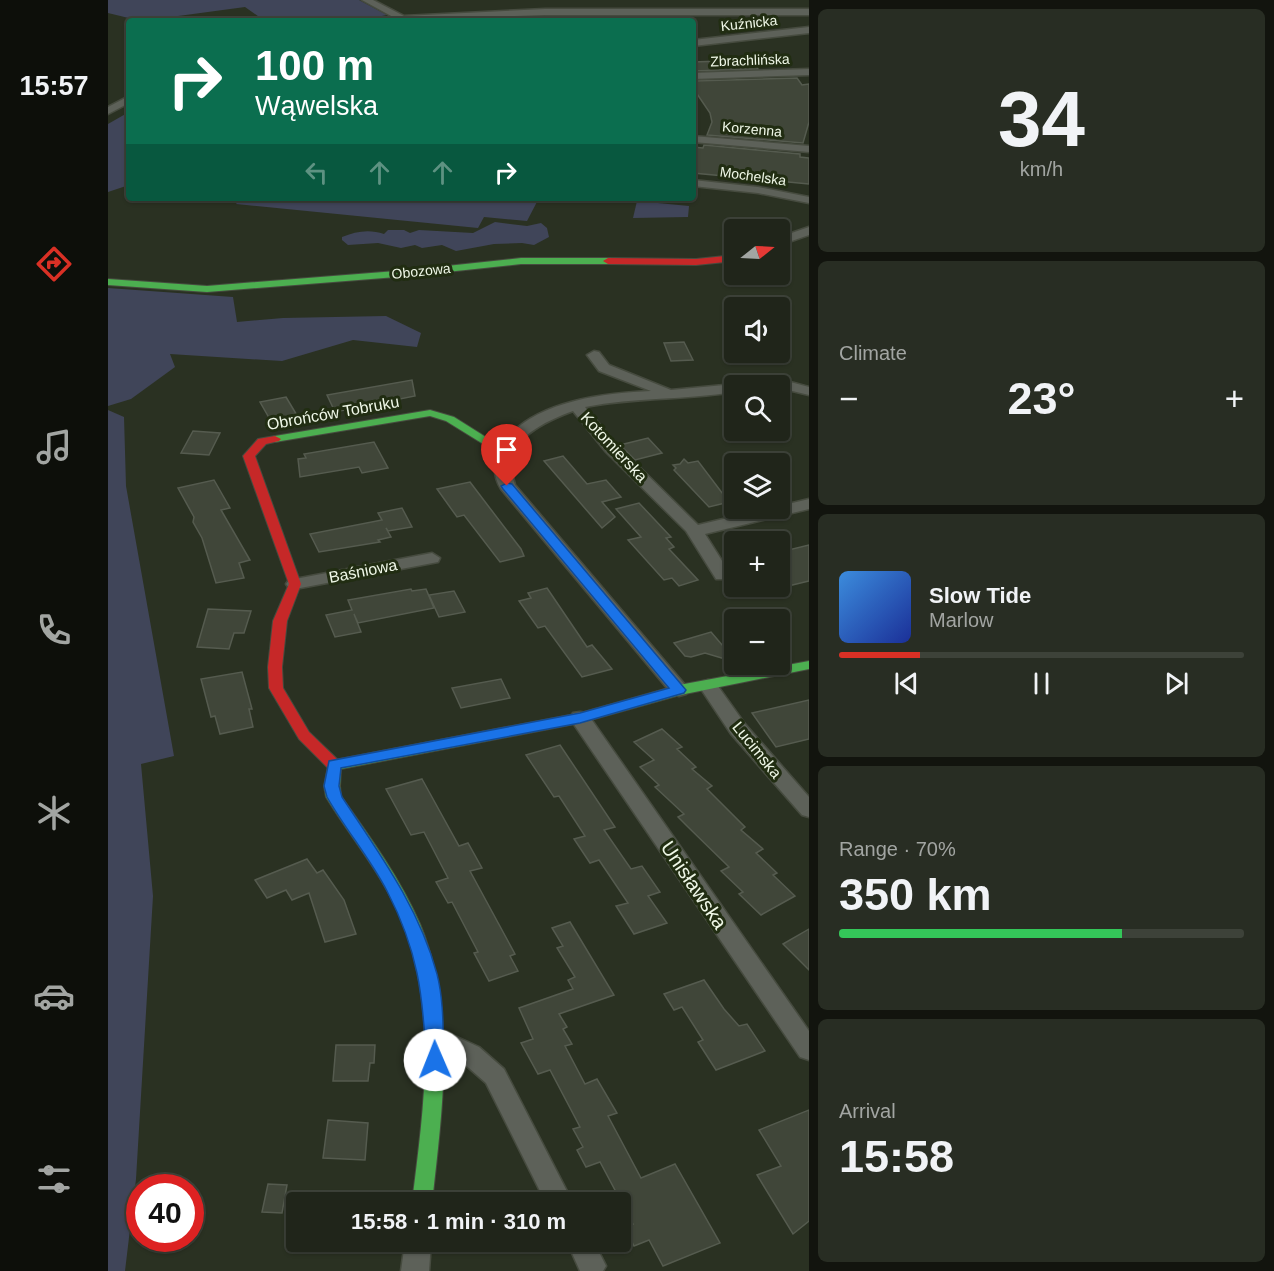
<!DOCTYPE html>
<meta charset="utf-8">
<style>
:root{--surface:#20251a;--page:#282d23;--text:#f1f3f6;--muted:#a2a5a2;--line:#3d4239;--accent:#d93025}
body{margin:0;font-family:Helvetica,sans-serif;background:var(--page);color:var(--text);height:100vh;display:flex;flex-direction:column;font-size:22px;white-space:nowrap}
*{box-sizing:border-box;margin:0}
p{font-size:20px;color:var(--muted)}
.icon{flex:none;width:33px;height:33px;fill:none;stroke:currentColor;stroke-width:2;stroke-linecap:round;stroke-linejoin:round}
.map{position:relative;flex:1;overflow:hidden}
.panel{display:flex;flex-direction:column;gap:9px;padding:9px;background:#12140e;width:465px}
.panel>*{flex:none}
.banner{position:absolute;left:18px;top:18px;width:570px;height:183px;border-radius:6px;box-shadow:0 2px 4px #0004,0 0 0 2px var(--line);background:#0b6e4f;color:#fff;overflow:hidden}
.needle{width:39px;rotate:72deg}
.buttons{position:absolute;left:616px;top:219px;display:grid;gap:12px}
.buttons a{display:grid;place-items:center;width:66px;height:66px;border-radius:6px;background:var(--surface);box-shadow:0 2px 4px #0004,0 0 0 2px var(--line);font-size:30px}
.speed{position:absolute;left:18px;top:1174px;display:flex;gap:12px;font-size:30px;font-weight:700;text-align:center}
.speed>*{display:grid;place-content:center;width:78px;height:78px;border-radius:50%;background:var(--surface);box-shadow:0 2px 4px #0004,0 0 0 2px var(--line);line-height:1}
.speed .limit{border:9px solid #d22;background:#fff;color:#111}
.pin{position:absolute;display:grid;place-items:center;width:51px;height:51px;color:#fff;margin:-62px -26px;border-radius:50% 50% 50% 0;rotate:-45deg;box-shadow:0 0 6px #0007}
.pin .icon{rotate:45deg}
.me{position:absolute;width:66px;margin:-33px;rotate:359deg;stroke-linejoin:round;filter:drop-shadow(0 0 4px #0008)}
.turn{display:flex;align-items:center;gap:21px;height:126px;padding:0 30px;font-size:27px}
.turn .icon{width:78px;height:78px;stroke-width:2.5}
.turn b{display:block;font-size:42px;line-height:51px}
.lanes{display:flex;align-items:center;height:57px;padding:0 30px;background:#0003;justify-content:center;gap:30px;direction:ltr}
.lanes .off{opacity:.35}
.big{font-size:45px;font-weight:700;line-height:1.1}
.panel .tile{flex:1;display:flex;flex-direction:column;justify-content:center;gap:9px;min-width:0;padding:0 21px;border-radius:9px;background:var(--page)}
.panel .dial{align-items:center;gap:0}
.dial b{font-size:78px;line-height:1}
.song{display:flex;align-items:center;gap:18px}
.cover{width:72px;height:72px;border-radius:9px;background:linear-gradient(135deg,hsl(210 70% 55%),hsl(230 70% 35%))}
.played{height:6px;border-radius:3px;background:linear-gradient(90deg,var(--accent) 20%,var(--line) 20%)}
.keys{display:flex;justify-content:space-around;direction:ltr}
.heat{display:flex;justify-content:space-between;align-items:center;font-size:33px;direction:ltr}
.charge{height:9px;border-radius:4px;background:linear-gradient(90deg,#34c759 70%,var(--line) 0)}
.trip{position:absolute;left:178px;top:1192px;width:345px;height:60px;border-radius:6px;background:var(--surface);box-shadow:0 2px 4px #0004,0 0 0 2px var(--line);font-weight:700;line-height:60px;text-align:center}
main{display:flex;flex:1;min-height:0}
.menu{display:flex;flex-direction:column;width:108px;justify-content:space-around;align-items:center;background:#0d0f0a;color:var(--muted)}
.menu .icon{width:42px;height:42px}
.menu .selected{color:var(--accent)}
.menu b{font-size:27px;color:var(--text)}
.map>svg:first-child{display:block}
.green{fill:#404559}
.building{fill:#404639;stroke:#555b4f;stroke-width:1.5}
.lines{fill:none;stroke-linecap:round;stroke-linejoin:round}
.street-casing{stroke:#464b3f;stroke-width:3}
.fast-casing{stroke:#464b3f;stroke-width:2}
.jam-casing{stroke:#464b3f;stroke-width:2}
.street{fill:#5d6159;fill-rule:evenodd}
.fast{fill:#4caf50;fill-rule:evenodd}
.jam{fill:#c62828;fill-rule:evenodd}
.route{fill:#1a73e8;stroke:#114b97;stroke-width:1.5}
.labels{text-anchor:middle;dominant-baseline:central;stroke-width:6;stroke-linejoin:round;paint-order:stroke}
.far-street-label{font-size:14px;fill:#eff7e7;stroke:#212d12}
.street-label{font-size:16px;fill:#eff7e7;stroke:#212d12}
.near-street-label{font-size:20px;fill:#eff7e7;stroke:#212d12}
</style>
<main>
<nav class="menu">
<b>15:57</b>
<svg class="icon selected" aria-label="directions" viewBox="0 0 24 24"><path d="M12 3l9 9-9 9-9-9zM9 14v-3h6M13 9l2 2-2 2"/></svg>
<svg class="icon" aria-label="music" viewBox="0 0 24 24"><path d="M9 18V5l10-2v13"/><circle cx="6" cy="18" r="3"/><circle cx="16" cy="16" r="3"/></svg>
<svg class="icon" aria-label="phone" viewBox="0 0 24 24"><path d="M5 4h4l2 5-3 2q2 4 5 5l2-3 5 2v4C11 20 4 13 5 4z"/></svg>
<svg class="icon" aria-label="climate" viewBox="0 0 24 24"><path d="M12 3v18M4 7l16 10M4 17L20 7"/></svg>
<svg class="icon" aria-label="car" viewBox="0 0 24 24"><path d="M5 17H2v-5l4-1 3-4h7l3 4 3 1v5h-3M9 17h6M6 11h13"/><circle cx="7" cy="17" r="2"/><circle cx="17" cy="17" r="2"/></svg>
<svg class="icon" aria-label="filters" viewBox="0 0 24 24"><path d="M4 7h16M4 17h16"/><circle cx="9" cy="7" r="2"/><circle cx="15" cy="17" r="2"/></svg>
</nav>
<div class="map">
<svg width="701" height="1271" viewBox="0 0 701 1271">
<rect width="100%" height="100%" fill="#2a3122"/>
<g class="green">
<path d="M0,0H251L279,15L248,21H157L137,7L33,21L0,13Z"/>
<path d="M21,112V185L0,192V124Z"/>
<path d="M133,198H431L419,221L376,217L370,228L128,204Z"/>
<path d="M529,201L581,206L580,217L525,218Z"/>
<path d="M387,222L419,226L433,223L439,228L441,237L426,245L414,243L386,244L348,251L334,245L314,248L307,245L293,248L270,243L240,245L234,240V237C248,231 262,229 276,234L280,230H296L302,233L311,230L365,233Z"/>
<path d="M0,288L125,297L129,322L175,318L278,316L313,333L309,347L245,340L174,361L62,354L67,367L23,399L0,406Z"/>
<path d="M0,410L16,417L18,486L66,756L33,764L45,896L28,1179L17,1271H0Z"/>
</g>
<g class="building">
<path d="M644,60L650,69L585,71V62Z"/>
<path d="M689,78L694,85L701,84V122L695,143L599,135L604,122L602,113L585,88V81Z"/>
<path d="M596,145L692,154V157L701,158V184L585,173V147L595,148Z"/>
<path d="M576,342L585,360L563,361L556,343Z"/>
<path d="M304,380L307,396L227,412L219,395Z"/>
<path d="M178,397L190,417L164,423L152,402Z"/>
<path d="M85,431L112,433L101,455L73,453Z"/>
<path d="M540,438L554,453L527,460L512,445Z"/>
<path d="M266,442L280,468L254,473L251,467L192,477L190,459L198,458L196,454Z"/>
<path d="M455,456L479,484L498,480L513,497L494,502L507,517L494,528L436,461Z"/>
<path d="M576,459L580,463L590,461L621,502L601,507L566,470L568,468L565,465L572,464Z"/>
<path d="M106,480L122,508L113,510L142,560L131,563L136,578L108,583L94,538L85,522L86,517L70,488Z"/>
<path d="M362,482L413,549L416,556L392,562L356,515L349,517L329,489Z"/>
<path d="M531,503L563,537L558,538L566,547L561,549L590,580L571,586L564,578L556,580L520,540L533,537L508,509Z"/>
<path d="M294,508L304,527L280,531L278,528L283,537L270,540L272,542L211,552L202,534L274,520L270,513Z"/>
<path d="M701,545V581L672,588V552Z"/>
<path d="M439,588L479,647L484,645L504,669L474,677L437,626L430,628L411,601L423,598L420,593Z"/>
<path d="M303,589L304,591L318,589L326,608L250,623L246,614L253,632L227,637L218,615L244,610L240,600Z"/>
<path d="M346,591L357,612L331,617L321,595Z"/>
<path d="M100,609L143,611L136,633H126L121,649L89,647Z"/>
<path d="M603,632L627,660V662L597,653L583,657L577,656L566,643Z"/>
<path d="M134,672L144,709H141L145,727L112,734L107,716L103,717L93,679Z"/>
<path d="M393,679L402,698L353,708L344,688Z"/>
<path d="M701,700V739L668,747L644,713Z"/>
<path d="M554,729L574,747L569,749L588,767L584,769L604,786L599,789L637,827L633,830L655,849L648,853L669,873L665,875L687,896L653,915L631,894L635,892L613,871L621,867L580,827L570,817L576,814L547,787L551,785L532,767L546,760L526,742Z"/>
<path d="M452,745L507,827L496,830L523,869L534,866L552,892L540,896L559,923L526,934L508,906L520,903L491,860L482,863L466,839L477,836L451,796L446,797L418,755Z"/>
<path d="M314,779L351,846L360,843L374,868L362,871L407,954L402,956L410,971L381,981L366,953L370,952L344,902L340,903L328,882L340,878L316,832L303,835L278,789Z"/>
<path d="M199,859L209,873L215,870L236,900L248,934L217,942L201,893L184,900L178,890L159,898L147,880Z"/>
<path d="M462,922L506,995L451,1014L459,1027L455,1029L464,1044L457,1046L477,1084L489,1079L509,1113L500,1116L533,1178L567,1164L612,1243L555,1266L541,1240L526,1246L517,1227L525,1224L492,1162L478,1167L469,1150L475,1147L465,1129L472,1127L442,1070L430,1074L413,1043L425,1039L411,1008L465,989L460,980L467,977L449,948L455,946L444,928Z"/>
<path d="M701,929V970L675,944Z"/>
<path d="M596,980L616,1009L631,1026L639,1024L657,1051L608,1070L590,1042L595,1040L574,1007L566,1010L556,994Z"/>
<path d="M228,1045H267L266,1063H262L260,1081H225Z"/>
<path d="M701,1110V1221L685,1234L649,1175L673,1166L651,1130Z"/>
<path d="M220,1120L260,1123L257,1160L215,1158Z"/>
<path d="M160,1184L179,1185L174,1213L154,1212Z"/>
</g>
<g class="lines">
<defs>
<g id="street">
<path d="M254,0H265L296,16L437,9H701V15H437L265,21L285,17Z"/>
<path d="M701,27V33L585,46V40Z"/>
<path d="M701,69V75L585,79V73Z"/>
<path d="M21,96V103L0,114V107Z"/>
<path d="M585,136L701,146V152L585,142Z"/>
<path d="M585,180L650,187L701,197V203L650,193L585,186Z"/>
<path d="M701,227V235L672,245V237Z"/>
<path d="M486,351L491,352L501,365L563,390L627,384L632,386H627V392C577,400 527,397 477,407L509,445L590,525L661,508H672V506L701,499V509L597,534L623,575L620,579H608L578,531L498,452L465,411C430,424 393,442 407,485L578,686L580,690L578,694L571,696L564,694L393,489C386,478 384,463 391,450C417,402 494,393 543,391L491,371L479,355Z"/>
<path d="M675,380L701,387V395L672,388V386H636L643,382Z"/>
<path d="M324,553L332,558L330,562L187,589L181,588L178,584L181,580L187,579Z"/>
<path d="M600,680L607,682L637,724L701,797V817L694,815L623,734L591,686L593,682Z"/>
<path d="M472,712L479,713L701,1031V1060L692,1057L465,723L462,718L465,713Z"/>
<path d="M327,1027L371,1047L396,1069L465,1203H438L378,1083L353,1061L319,1044L315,1037L319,1030Z"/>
<path d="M297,1242H323L321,1271H293Z"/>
<path d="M459,1242H486L498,1266L495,1271H472Z"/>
</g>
<g id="fast">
<path d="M413,258H500L505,261L500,264H413L301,276L99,292L0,285V279L99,286L301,270Z"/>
<path d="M322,410L346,417L403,453L397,456L393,455L338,421L322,416L167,442L161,439L167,436Z"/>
<path d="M701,661V669L572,695L472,723L233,769L232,786L233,796C262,837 292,878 312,924C349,1013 334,1111 324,1203H304C316,1105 332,1003 289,910C270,869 241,835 218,797L216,786L221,761L472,713L571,685Z"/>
</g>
<g id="jam">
<path d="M627,255V261L588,265L500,264L495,261L500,258L588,259Z"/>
<path d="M167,436L173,439L171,441L158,444L147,456L193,584L179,621L174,667L175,688L201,732L231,761L233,765L231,769H221L191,739L161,688L160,667L165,621L181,584L135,456L150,439Z"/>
</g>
</defs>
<use href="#street" class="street-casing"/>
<use href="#fast" class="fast-casing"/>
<use href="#jam" class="jam-casing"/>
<use href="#street" class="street"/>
<use href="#fast" class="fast"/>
<use href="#jam" class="jam"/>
</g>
<path class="route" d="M399,483L404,484L578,690L576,693L472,723L233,768L231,786L234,797C271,853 311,907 329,974C336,1001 335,1032 336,1060L333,1066L327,1068L321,1066L318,1060C315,994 310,951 279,891C262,858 237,829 219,797L216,786L221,761L472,713L561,688L395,489L393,486Z"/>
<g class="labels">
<g class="far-street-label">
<text transform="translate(641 23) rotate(-6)">Kuźnicka</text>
<text transform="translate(642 60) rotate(-2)">Zbrachlińska</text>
<text transform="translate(644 129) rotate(5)">Korzenna</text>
<text transform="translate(645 176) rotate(8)">Mochelska</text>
<text transform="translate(313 271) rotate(-6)">Obozowa</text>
</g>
<g class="street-label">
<text transform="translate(225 413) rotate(-10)">Obrońców Tobruku</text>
<text transform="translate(506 447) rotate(47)">Kotomierska</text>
<text transform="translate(255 571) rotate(-11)">Baśniowa</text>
<text transform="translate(649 750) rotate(51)">Lucimska</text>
</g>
<g class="near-street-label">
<text transform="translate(586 885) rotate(56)">Unisławska</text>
</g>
</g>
</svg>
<div class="buttons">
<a><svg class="needle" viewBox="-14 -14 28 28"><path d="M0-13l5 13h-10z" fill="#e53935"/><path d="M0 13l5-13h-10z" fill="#a2a5a2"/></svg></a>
<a><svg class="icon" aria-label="sound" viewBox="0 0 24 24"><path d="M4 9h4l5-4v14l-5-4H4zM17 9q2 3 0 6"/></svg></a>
<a><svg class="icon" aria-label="search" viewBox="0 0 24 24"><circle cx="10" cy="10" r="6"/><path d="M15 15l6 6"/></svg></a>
<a><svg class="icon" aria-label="layers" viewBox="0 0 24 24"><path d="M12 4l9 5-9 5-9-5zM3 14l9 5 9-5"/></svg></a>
<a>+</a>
<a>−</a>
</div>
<div class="speed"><div class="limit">40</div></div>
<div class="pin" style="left:399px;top:486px;background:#d93025"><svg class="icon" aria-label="arrive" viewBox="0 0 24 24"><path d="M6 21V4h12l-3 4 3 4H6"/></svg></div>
<svg class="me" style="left:327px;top:1060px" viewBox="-20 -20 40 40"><circle r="19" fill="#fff"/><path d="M0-13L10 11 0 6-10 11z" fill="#1a73e8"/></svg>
<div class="trip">15:58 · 1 min · 310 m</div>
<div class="banner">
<div class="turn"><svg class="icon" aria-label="right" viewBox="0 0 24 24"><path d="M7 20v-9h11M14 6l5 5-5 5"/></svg><div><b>100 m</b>Wąwelska</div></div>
<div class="lanes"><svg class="icon off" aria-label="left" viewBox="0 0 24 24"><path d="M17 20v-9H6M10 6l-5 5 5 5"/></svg><svg class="icon off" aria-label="ahead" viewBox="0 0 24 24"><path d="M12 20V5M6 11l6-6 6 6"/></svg><svg class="icon off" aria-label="ahead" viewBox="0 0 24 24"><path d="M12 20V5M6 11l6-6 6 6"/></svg><svg class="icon" aria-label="right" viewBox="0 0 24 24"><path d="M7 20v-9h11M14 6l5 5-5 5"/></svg></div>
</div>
</div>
<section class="panel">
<div class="tile dial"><b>34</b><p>km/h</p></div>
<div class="tile"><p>Climate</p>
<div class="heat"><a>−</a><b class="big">23°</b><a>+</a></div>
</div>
<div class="tile">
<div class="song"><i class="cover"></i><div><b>Slow Tide</b><p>Marlow</p></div></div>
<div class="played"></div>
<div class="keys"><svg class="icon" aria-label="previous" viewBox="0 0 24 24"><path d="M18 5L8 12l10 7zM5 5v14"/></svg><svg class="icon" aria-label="pause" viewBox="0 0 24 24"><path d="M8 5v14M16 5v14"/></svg><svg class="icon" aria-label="next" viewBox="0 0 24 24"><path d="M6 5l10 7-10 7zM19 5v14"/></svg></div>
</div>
<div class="tile"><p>Range · 70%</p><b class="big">350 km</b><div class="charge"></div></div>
<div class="tile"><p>Arrival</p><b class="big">15:58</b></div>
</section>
</main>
